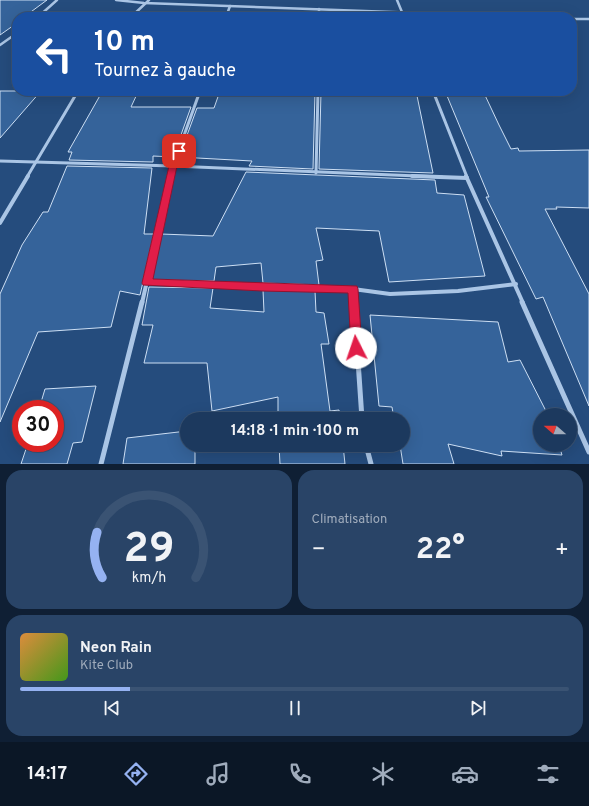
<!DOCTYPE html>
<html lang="fr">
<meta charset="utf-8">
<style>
:root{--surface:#1c395e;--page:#294467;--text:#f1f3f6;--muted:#a0acbc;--line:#3a5373;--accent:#95b2f1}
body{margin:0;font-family:Overpass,sans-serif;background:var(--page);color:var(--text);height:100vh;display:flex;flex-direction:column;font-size:15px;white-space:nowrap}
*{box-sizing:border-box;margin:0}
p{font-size:13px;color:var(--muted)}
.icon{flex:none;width:22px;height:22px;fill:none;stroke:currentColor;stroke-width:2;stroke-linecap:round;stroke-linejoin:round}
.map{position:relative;height:464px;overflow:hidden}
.drawer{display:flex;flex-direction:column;gap:6px;padding:6px;background:#0f1f34;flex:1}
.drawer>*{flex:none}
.hud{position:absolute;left:12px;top:12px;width:565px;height:84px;border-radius:16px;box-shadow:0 4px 16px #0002,0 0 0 1px var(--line);background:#1a4fa0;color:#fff;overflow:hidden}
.needle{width:26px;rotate:290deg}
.tools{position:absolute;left:533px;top:408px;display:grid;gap:8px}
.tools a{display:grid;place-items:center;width:44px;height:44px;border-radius:50%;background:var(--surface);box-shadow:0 4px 16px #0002,0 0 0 1px var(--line);font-size:20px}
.speed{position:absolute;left:12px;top:400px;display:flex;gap:8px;font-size:20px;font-weight:700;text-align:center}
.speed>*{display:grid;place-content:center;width:52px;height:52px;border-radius:50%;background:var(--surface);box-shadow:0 4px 16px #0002,0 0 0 1px var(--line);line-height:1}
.speed .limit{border:6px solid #d22;background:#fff;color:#111}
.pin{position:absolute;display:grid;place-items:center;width:34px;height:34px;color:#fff;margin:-17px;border-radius:8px;box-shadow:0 2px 6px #0006}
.me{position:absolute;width:44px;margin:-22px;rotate:356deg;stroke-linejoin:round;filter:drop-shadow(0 0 3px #0008)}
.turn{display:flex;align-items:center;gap:14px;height:84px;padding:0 16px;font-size:18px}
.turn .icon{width:52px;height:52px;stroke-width:2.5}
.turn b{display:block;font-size:28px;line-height:34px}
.big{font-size:30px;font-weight:700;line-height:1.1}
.drawer .card{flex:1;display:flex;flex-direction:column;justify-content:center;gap:6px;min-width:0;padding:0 14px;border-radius:16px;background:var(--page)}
.drawer .dial{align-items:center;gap:0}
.dial svg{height:104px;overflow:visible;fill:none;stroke:var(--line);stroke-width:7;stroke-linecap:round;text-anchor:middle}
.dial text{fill:var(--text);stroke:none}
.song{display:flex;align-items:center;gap:12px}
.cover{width:48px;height:48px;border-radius:6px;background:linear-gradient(135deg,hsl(30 70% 55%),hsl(100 70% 35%))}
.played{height:4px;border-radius:2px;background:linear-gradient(90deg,var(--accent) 20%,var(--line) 20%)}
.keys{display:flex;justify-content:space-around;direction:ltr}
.heat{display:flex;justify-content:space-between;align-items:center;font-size:22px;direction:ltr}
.drawer .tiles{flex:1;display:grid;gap:6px;grid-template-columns:1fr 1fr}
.card:last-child{grid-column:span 2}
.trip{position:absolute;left:180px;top:412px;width:230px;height:40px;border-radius:20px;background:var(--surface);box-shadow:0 4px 16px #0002,0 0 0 1px var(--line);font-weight:700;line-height:40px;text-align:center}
.tab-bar{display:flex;height:64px;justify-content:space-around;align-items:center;background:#0b1726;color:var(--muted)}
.tab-bar .icon{width:28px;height:28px}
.tab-bar .on{color:var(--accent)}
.tab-bar b{font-size:18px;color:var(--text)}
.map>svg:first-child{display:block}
.building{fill:#35639a;stroke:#cddff4}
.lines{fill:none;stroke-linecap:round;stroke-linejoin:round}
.street-far3{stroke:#aac5e5;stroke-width:2.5}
.street-far2{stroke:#aac5e5;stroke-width:3}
.street-far1{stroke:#aac5e5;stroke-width:4}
.street{stroke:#aac5e5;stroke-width:5}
.route{fill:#e11d48;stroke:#92132f}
</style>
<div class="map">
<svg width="589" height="464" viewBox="0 0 589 464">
<rect width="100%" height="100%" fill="#254c7d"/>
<g class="building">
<path d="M0,0H47L24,17H17V23L0,35Z"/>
<path d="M0,91H41L0,138Z"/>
<path d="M220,91L315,92L313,169L249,166L252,161L179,157L197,108H214Z"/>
<path d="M336,91H416L433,173L319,169L321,92H336Z"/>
<path d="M445,91H483L499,125L511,149L518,148L519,151L589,150V208L556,207L557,209H545L589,294V406L543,297L536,299L486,197H489Z"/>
<path d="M102,92H138L131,107H191L173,157L153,156V162L69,160L72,152H68Z"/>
<path d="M67,166L152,168L144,234H154L140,295L120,291L111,327L38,332L0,422V294L22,245L43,212H48Z"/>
<path d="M246,172L435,180L437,193L464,195L485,276L389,282L379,231L316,228L323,260L316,261L319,285L263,283L261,263L216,267L214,281L151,280L161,234L213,236Z"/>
<path d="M149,287L213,288L210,308L264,312L263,290L315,291L316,312L324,313L329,344H321L330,411L339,410L340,419H278V397L212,411L207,363H144L153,325H142Z"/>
<path d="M370,315L498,322L508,362L520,360L548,415H540V445H559L562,455L501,451L502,456L448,444L454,464H403L400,445H403V419H394L392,407L379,406Z"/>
<path d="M96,386L82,442L73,443L67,464H21L28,443H55V409H39L45,389Z"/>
<path d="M187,431V445H195V464H123L127,438Z"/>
<path d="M279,445H343L345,464H280Z"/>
</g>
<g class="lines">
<g class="street-far3">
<path d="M116,0L144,3L533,17"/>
<path d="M397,0L404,17"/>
<path d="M319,9V17"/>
<path d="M38,17L57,0"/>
<path d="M131,17L149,0"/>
<path d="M226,17L230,6"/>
<path d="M572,19H589"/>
<path d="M0,45L17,33"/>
</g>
<g class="street-far2">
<path d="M433,91L467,177"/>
<path d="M0,161L173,166L442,177"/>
<path d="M316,173L318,91"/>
<path d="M27,177L78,91"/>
<path d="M171,177L173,166L200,91"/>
</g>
<g class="street-far1">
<path d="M412,176L467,178"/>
<path d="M466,176L523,303"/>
<path d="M0,223L28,176"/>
<path d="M147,283L353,289L390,294L458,291L516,284"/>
<path d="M353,289L354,303"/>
<path d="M142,303L171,176"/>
</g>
<g class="street">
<path d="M354,302L362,419"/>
<path d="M522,302L589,452"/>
<path d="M366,445L371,464"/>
<path d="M101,464L142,302"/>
</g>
</g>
<path class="route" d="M176,149H179L182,151L177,166L153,279L357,286L358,289L362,348L360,352L356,353L352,352L351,348L348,293L262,291L143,285L142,283L169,166Z"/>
</svg>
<div class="tools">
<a><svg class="needle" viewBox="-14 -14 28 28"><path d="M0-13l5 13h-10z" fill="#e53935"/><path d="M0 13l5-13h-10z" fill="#a0acbc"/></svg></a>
</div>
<div class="speed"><div class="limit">30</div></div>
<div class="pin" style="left:179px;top:151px;background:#d93025"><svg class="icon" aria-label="arrive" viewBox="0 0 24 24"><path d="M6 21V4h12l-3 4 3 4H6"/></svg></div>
<svg class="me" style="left:356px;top:348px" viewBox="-20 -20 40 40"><circle r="19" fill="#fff"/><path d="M0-13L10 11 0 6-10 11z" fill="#e11d48"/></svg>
<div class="trip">14:18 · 1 min · 100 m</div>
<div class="hud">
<div class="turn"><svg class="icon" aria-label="left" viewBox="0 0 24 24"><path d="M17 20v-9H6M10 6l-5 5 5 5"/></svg><div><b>10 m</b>Tournez à gauche</div></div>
</div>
</div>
<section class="drawer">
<div class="tiles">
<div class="card dial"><svg viewBox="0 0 100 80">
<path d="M14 69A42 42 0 1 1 86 69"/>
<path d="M14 69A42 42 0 0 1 10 34" stroke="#95b2f1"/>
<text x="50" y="56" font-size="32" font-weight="700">29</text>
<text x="50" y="72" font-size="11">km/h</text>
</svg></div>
<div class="card"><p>Climatisation</p>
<div class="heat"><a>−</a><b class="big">22°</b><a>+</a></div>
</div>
<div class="card">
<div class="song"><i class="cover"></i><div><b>Neon Rain</b><p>Kite Club</p></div></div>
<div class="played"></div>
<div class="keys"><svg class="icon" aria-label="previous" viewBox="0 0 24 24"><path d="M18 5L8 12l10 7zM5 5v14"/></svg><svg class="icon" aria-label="pause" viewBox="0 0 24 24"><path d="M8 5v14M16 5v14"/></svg><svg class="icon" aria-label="next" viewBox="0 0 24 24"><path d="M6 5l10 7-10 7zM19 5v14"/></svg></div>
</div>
</div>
</section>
<nav class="tab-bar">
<b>14:17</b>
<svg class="icon on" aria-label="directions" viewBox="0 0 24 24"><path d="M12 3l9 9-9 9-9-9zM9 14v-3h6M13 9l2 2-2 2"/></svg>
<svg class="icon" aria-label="music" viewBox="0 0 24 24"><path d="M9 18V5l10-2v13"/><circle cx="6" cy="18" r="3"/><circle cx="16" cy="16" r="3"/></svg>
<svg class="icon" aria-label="phone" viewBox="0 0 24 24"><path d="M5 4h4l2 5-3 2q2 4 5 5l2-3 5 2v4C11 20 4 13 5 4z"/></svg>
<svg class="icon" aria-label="climate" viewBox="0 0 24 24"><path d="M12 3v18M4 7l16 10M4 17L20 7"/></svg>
<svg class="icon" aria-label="car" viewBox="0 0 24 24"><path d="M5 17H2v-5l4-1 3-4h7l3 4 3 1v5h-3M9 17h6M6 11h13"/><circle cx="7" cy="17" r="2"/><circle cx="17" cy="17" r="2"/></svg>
<svg class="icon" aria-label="filters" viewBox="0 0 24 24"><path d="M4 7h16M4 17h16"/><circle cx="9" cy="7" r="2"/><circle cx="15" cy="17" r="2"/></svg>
</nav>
